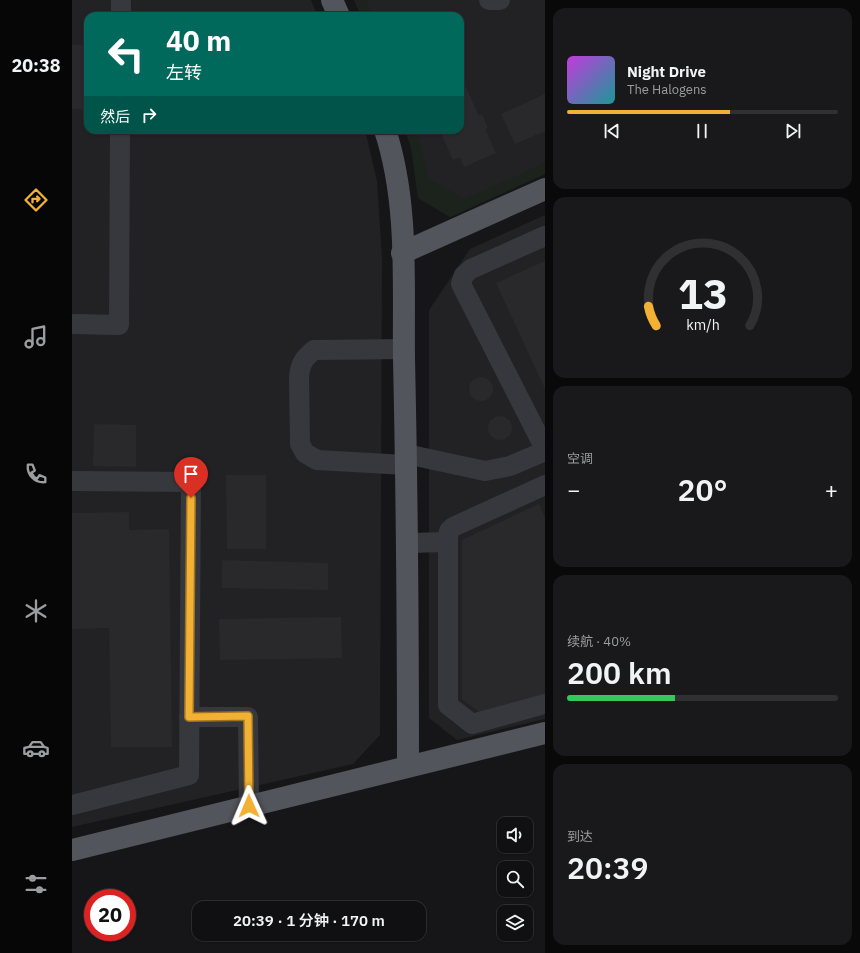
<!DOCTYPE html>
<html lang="zh">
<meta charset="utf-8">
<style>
:root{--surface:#101012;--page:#19191b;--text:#f1f3f6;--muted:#9c9d9f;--line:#303032;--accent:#f2b134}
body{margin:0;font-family:"IBM Plex Sans","Noto Sans SC",sans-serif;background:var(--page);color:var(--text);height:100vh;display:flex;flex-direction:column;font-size:15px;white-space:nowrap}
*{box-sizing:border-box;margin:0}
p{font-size:13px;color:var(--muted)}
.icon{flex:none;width:22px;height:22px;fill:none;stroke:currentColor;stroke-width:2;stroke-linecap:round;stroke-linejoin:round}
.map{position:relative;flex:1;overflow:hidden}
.side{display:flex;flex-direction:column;gap:8px;padding:8px;background:#09090a;width:315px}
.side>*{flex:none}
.top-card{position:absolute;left:12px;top:12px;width:380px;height:122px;border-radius:12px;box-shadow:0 1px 3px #0004,0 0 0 1px var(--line);background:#00695c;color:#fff;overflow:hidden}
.buttons{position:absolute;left:425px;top:817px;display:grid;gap:8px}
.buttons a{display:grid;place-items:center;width:36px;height:36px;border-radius:8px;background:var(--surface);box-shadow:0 1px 3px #0004,0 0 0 1px var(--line);font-size:20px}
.speed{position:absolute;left:12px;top:889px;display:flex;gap:8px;font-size:20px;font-weight:700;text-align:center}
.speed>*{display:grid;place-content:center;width:52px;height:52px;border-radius:50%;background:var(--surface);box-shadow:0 1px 3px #0004,0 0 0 1px var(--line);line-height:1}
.speed .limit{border:6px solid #d22;background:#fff;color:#111}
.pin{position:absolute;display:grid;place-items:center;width:34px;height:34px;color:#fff;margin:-41px -17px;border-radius:50% 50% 50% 0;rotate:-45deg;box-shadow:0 0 4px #0007}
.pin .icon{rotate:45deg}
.me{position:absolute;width:44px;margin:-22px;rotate:359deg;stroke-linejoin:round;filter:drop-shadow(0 0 3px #0008)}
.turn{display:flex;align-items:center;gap:14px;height:84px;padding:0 16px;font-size:18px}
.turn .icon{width:52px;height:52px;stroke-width:2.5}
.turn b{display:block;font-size:28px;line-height:34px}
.then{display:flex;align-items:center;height:38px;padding:0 16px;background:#0003;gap:8px;font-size:15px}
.big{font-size:30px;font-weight:600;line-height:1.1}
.side .tile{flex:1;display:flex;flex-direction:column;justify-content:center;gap:6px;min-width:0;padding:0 14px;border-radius:12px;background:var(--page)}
.side .dial{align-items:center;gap:0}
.dial svg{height:104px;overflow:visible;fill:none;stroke:var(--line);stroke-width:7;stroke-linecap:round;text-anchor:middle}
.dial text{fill:var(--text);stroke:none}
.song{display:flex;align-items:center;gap:12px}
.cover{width:48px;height:48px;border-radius:6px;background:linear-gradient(135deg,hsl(290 70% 55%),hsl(180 70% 35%))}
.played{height:4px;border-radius:2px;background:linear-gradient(90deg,var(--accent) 60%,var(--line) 60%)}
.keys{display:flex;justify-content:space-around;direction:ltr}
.heat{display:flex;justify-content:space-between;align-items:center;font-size:22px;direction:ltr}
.charge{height:6px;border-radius:3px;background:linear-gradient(90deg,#34c759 40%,var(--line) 0)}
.trip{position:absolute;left:120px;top:901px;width:234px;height:40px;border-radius:12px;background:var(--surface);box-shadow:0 1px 3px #0004,0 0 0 1px var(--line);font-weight:600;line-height:40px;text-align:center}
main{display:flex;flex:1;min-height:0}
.tab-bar{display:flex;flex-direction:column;width:72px;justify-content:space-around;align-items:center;background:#060607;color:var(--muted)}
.tab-bar .icon{width:28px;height:28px}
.tab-bar .active{color:var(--accent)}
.tab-bar b{font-size:18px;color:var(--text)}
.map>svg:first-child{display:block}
.built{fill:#222225}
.green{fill:#1c231d}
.building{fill:#29292c}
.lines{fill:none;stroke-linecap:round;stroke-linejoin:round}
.minor{stroke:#37383d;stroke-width:20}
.major{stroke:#53555c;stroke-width:22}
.route-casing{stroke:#9d7322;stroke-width:10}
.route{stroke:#f2b134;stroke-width:7}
</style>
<main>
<nav class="tab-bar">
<b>20:38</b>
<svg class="icon active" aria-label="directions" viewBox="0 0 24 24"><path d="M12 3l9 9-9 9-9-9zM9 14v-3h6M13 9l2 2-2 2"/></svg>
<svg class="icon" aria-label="music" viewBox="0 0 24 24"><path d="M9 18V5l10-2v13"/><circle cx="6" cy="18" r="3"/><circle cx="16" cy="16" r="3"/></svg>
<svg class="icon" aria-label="phone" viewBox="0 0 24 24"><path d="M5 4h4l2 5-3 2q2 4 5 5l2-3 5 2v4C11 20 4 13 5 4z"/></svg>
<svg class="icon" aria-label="climate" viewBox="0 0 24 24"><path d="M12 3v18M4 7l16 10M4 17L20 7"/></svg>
<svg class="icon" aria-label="car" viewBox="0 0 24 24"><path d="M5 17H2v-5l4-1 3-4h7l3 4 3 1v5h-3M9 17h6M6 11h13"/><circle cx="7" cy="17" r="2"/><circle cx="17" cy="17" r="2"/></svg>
<svg class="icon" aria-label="filters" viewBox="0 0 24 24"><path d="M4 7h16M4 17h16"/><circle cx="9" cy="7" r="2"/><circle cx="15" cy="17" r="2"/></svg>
</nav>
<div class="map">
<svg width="473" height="953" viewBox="0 0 473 953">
<rect width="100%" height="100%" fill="#161618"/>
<g class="built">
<path d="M0,0H239L246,16H16V130H293L305,181L310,258L308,735L281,764L0,827Z"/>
<path d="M282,0H473V174L378,217L346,198L339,147L333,130H388V16H289Z"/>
<path d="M473,215V719L385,740L357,718V310L398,249Z"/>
</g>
<g class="green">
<path d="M282,0H294L301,16H289Z"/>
<path d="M333,130H345L356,178L392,199L473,163V174L378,217L346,198L339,147Z"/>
</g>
<g class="building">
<rect x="0" y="45" width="16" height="64"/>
<path d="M388,74L407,116L410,114L416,128L413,129L424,153L392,167L388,157L381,160L368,131L388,130Z"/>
<path d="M473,94V131L443,144L429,114Z"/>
<path d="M473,261V389L424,283Z"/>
<circle cx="409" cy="389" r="12"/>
<circle cx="428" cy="428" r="12"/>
<path d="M22,424L64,425V467L21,466Z"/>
<path d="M154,475H194V549H155Z"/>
<path d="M467,504L473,518V694L407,712L390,699V540Z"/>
<path d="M57,512V530L97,529L100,747H39L37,628L0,629V513Z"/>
<path d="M150,560L256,563V590L150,588Z"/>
<path d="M269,617L270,658L148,660L147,619Z"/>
</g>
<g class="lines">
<g class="minor">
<path d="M417,0H428"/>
<path d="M49,16V0"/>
<path d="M473,236L399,269L392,275L389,284L473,449"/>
<path d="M0,324L47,325L48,130"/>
<path d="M332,349L242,350C232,358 228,364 227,377L228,444L233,453L245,460L334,465"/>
<path d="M334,454L413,471L438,466L473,451"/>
<path d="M0,481L119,482L117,775L0,805"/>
<path d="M473,485L381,527L377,531L376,537V705L400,724L473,704"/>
<path d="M336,543L376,542"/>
<path d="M117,717H176L177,806"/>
</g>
<g class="major">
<path d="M260,0L267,16"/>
<path d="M313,130C337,203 331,283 332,359C335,495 336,630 336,766"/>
<path d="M330,253L473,189"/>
<path d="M0,850L473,733"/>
</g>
</g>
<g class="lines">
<defs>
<path id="route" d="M119,498L117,717L176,716L177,806"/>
</defs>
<use href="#route" class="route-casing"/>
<use href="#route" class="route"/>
</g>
</svg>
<div class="buttons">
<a><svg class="icon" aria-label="sound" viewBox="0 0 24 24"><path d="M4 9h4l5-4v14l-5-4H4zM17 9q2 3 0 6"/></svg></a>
<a><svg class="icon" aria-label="search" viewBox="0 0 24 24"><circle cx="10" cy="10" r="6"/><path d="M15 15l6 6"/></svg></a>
<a><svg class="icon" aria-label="layers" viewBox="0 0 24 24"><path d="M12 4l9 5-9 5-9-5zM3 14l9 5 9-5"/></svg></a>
</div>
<div class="speed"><div class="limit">20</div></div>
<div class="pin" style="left:119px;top:498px;background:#d93025"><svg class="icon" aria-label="arrive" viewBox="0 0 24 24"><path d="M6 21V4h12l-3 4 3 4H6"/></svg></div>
<svg class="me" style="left:177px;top:806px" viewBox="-20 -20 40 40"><path d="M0-17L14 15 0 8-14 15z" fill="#f2b134" stroke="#fff" stroke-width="4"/></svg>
<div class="trip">20:39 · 1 分钟 · 170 m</div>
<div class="top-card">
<div class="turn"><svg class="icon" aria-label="left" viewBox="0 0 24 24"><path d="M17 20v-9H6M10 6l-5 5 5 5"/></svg><div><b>40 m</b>左转</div></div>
<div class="then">然后<svg class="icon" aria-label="right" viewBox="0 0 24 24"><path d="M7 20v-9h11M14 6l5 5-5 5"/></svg></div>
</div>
</div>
<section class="side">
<div class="tile">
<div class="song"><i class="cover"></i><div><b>Night Drive</b><p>The Halogens</p></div></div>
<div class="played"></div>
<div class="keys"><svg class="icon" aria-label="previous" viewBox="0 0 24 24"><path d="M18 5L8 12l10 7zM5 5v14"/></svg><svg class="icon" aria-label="pause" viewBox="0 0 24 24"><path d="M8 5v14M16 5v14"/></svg><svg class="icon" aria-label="next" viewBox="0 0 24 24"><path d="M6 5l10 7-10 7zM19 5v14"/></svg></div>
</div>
<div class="tile dial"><svg viewBox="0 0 100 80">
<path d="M14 69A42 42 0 1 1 86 69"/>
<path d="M14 69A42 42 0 0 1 8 54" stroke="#f2b134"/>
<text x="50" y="56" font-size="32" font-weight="700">13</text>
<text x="50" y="72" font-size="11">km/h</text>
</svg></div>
<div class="tile"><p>空调</p>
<div class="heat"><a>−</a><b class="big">20°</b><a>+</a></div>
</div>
<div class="tile"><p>续航 · 40%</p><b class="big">200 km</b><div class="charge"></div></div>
<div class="tile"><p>到达</p><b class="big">20:39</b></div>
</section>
</main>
